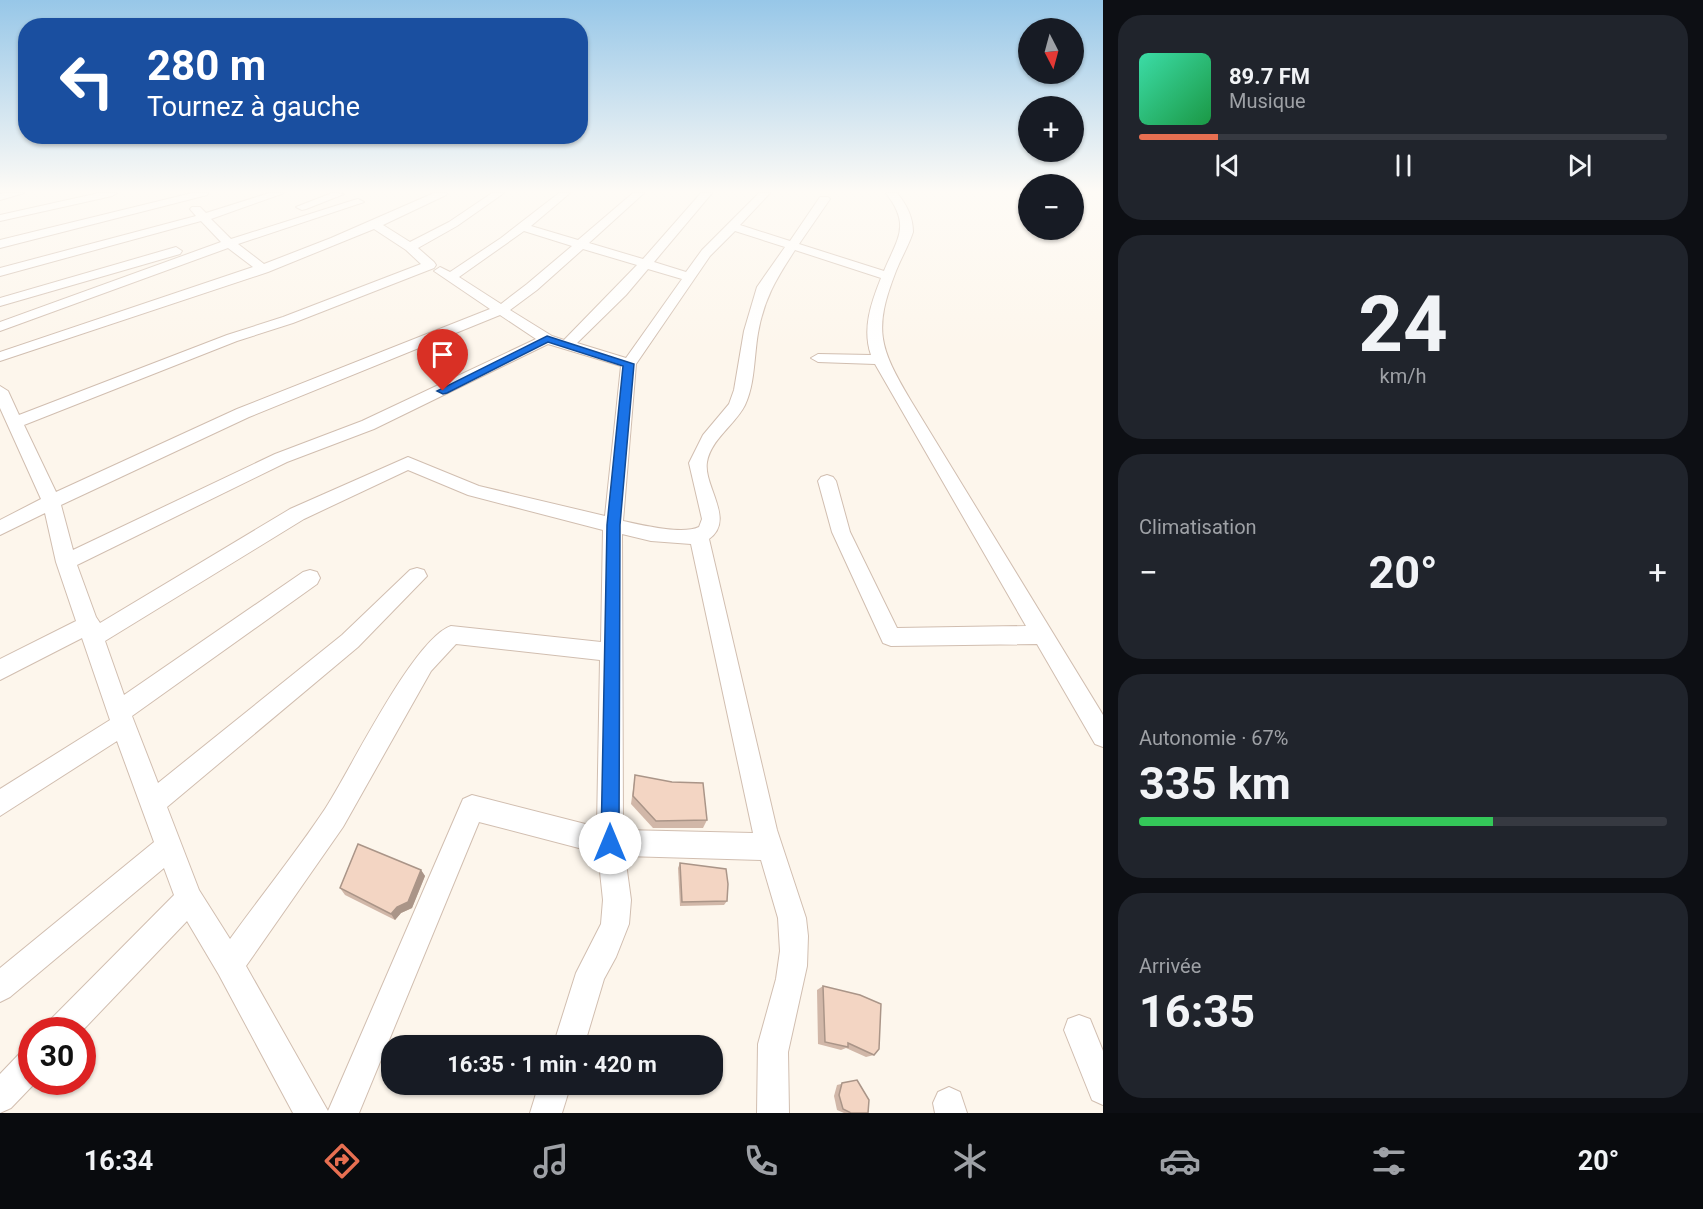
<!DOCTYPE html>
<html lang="fr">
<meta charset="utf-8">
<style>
:root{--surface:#171b24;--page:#20242c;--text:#f1f3f6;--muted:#9ea1a6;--line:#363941;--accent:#e76f51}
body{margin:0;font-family:Roboto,sans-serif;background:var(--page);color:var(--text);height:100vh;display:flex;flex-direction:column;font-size:22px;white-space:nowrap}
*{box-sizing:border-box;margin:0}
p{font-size:20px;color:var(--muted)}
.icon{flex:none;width:33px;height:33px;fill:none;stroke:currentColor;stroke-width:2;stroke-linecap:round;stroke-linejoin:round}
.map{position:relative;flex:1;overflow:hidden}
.panel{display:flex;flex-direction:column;gap:15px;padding:15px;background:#0d0f14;width:600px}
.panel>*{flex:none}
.hud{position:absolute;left:18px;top:18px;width:570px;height:126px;border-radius:24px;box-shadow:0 2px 4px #0004;background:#1a4fa0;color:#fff;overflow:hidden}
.needle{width:39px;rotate:174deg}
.tools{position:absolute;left:1018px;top:18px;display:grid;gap:12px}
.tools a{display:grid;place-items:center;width:66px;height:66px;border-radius:50%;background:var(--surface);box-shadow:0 2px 4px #0004;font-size:30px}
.speed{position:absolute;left:18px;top:1017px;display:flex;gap:12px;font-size:30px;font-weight:700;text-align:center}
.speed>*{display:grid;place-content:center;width:78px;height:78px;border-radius:50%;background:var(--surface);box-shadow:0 2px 4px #0004;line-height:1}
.speed .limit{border:9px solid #d22;background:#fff;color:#111}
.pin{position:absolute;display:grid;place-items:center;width:51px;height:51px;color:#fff;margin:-62px -26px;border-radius:50% 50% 50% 0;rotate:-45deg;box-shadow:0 0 6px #0007}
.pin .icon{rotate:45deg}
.me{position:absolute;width:66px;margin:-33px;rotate:0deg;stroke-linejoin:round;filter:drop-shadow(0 0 4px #0008)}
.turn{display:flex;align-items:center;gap:21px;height:126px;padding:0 30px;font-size:27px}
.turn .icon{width:78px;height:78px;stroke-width:2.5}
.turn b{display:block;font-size:42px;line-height:51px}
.big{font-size:45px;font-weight:700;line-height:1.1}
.panel .widget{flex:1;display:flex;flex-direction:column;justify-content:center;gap:9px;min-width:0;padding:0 21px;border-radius:24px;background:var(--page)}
.panel .dial{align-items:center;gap:0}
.dial b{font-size:78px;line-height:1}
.song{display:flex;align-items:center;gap:18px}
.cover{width:72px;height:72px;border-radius:9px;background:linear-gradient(135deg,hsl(160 70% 55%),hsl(140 70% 35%))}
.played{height:6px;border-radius:3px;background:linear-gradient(90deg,var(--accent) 15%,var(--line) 15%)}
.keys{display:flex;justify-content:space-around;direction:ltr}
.heat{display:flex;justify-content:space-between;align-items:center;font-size:33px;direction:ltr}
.charge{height:9px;border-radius:4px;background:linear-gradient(90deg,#34c759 67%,var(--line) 0)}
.trip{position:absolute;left:381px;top:1035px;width:342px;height:60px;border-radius:24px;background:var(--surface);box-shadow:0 2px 4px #0004;font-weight:700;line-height:60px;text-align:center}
.menu{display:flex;height:96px;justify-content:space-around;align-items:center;background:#090b0e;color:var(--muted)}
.menu .icon{width:42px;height:42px}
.menu .on{color:var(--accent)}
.menu b{font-size:27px;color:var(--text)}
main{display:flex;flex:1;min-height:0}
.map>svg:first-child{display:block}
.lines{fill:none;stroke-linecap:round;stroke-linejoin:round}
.minor-casing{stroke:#d1beb0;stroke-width:2}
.minor{fill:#fff;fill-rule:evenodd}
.wall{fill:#d1b7a8}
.shaded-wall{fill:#aa9588}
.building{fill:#f3d5c3;stroke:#aa9588;stroke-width:1.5}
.route{fill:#1a73e8;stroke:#114b97;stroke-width:1.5}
</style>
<main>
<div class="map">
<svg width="1103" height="1113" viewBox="0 0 1103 1113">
<rect width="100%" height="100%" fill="#fdf6ec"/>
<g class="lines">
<defs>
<g id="minor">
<path d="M5,193H24L0,200V194Z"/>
<path d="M99,193H117L112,196L0,221V215Z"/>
<path d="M192,193H208L207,195L0,248V240Z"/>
<path d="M269,193H284L211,219L231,239L354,200L358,199L364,202L238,244L264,264L331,238L434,193H447L446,195L383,225L410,242L449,222L492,193H504L457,226L418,248L434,262L436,265L434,268L293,323L237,341L24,425L56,492L237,409L490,309L434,271L440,267L450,272L501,238L559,193H570L531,226L578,240L633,193H644L589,243L643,259L701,193H712L654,262L686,272L702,250L759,193H770L740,225L790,241L820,197H828L830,199L799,244L884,271C898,237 911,226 886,193H897C906,204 913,216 913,232C909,245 901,258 896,271C873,330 879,347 911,401L1103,715V747L1095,744L1037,644L891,646L883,643L832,532L818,481L821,477L827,475L833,477L836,481L850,532L897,628L1026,626L875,364L818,362L811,358L818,354L871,355C862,329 871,303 881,278L795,250C776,279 764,299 758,333C754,356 755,384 745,405C735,425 711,439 707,462C703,486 736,520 709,539L777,830L806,918L808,936L807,966L788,1052L789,1113H757L758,1044L776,979L780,951L778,918L761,860L625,856L631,900L629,924L616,957L604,979L584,1046H553L576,973L601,924L603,900L598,853L479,822L359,1113H293L219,975L187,921L82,1031L47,1030L51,1019L174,895L164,868L10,997L0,1002V968L154,842L117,741L0,816V789L110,720L82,638L0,680V659L76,621L56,562L45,513L0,535V520L41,499L0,408V386L8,391L19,415L227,335L283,317L421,264L406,250L374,229L268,272L0,361V352L253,267L228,248L0,331V322L221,242L201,221L0,276V268L196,216L190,209L192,207H200L206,213ZM524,231L572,246L527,284L501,304L459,277ZM735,231L785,247L757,287L744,331L734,390L729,404L703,435L689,463L702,519L699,527C682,535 642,525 623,521L636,364L710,256ZM583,249L637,265L564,340L552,336L510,310L537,290ZM648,269L682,279L626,358L577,343L626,295ZM500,315L536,339L362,421L275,454L73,550L61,505L249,417ZM548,344L621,366L605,516L479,486L408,457L290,509L100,623L96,617L77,565L287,462L374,429ZM408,470L468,495L603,530L601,642L451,626C413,639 350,771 325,809C295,854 261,896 230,939L199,890L167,807L358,647L427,576L424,570L417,568L410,570L342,635L158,783L132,716L317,584L320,578L317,572L310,570L303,572L124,695L105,641L304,519ZM622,534L651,541L691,544L753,833L623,830ZM456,644L600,660L597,827L472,795L463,799L328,1111L246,966L343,827L431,671Z"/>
<path d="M332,193L344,194L306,209L302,210L296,207Z"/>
<path d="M176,247L182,251L180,254L0,306V298Z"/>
<path d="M1079,1015L1090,1019L1103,1051V1105L1092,1100L1064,1030L1068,1019Z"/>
<path d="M32,1048V1082H36L11,1108L0,1113V1074L21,1052Z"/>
<path d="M539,1084H571L562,1113H530Z"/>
<path d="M949,1087L960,1092L967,1113H935L933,1103L938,1092Z"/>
</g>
</defs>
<use href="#minor" class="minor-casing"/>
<use href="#minor" class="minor"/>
</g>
<g class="wall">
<path d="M635,775L707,820L703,828H653L631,804Z"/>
<path d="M680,863L727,901L724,905L680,906L678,868Z"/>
<path d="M421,870L425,876L412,908L401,913L395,920L345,895L340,888Z"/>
<path d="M823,986L874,1055L866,1057L846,1048L841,1050L818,1044L817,990Z"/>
<path d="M857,1080L868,1113H844L837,1110L834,1096L837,1085Z"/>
</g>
<path class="shaded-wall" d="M421,870L425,876L412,908L401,913L395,920L391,914L397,907Z"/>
<g class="building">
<path d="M635,775L672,782L703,783L707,820L656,821L633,796Z"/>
<path d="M358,844L421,870L408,902L397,907L391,914L340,888Z"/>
<path d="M680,863L726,869L728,884L727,901L682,902Z"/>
<path d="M823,986L860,995L881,1004L879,1049L874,1055L848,1043V1047L825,1042Z"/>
<path d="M857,1080L869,1100L868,1113H851L843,1109L839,1095L842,1083Z"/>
</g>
<linearGradient id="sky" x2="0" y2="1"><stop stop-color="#97c7e8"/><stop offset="0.55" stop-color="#fefbf6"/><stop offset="1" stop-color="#fefbf6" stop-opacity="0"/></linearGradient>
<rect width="1103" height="348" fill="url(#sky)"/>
<path class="route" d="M547,336L634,364L620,525L619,843L617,850L610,852L604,850L601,843L607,525L623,366L548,342L447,393L443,394L437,391Z"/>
</svg>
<div class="tools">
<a><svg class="needle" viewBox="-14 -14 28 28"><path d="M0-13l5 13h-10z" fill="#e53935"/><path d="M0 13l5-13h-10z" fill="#9ea1a6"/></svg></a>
<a>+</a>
<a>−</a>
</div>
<div class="speed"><div class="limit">30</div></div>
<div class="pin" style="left:443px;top:391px;background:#d93025"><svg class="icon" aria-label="arrive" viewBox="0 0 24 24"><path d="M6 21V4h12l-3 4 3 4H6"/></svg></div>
<svg class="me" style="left:610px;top:843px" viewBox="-20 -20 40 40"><circle r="19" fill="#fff"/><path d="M0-13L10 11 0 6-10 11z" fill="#1a73e8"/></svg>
<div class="trip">16:35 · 1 min · 420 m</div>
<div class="hud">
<div class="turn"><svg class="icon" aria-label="left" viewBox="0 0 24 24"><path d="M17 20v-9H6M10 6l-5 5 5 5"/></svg><div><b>280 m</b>Tournez à gauche</div></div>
</div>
</div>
<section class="panel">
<div class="widget">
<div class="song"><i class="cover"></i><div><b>89.7 FM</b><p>Musique</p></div></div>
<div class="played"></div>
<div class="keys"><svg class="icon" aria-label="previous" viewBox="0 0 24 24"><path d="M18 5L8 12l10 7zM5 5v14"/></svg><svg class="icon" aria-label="pause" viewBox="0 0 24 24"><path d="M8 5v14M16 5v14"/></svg><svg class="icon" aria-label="next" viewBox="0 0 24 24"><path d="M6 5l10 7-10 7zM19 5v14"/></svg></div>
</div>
<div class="widget dial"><b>24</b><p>km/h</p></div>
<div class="widget"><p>Climatisation</p>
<div class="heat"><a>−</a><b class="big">20°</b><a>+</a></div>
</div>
<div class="widget"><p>Autonomie · 67%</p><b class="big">335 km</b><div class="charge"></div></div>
<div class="widget"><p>Arrivée</p><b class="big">16:35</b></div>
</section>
</main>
<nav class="menu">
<b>16:34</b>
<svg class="icon on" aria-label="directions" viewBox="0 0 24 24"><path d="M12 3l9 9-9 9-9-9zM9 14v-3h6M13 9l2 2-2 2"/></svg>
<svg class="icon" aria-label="music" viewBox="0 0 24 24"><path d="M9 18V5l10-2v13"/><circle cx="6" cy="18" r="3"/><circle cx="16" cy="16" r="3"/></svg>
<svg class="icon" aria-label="phone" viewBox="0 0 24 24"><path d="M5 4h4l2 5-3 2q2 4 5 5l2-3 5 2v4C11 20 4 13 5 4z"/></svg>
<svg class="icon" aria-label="climate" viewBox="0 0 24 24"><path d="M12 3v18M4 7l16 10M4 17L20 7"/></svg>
<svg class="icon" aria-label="car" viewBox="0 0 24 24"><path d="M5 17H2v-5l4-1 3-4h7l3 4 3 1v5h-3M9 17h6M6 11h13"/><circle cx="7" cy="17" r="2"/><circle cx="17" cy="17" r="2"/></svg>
<svg class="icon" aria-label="filters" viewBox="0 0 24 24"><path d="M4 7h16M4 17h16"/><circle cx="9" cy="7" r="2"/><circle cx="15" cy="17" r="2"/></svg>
<b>20°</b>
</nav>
